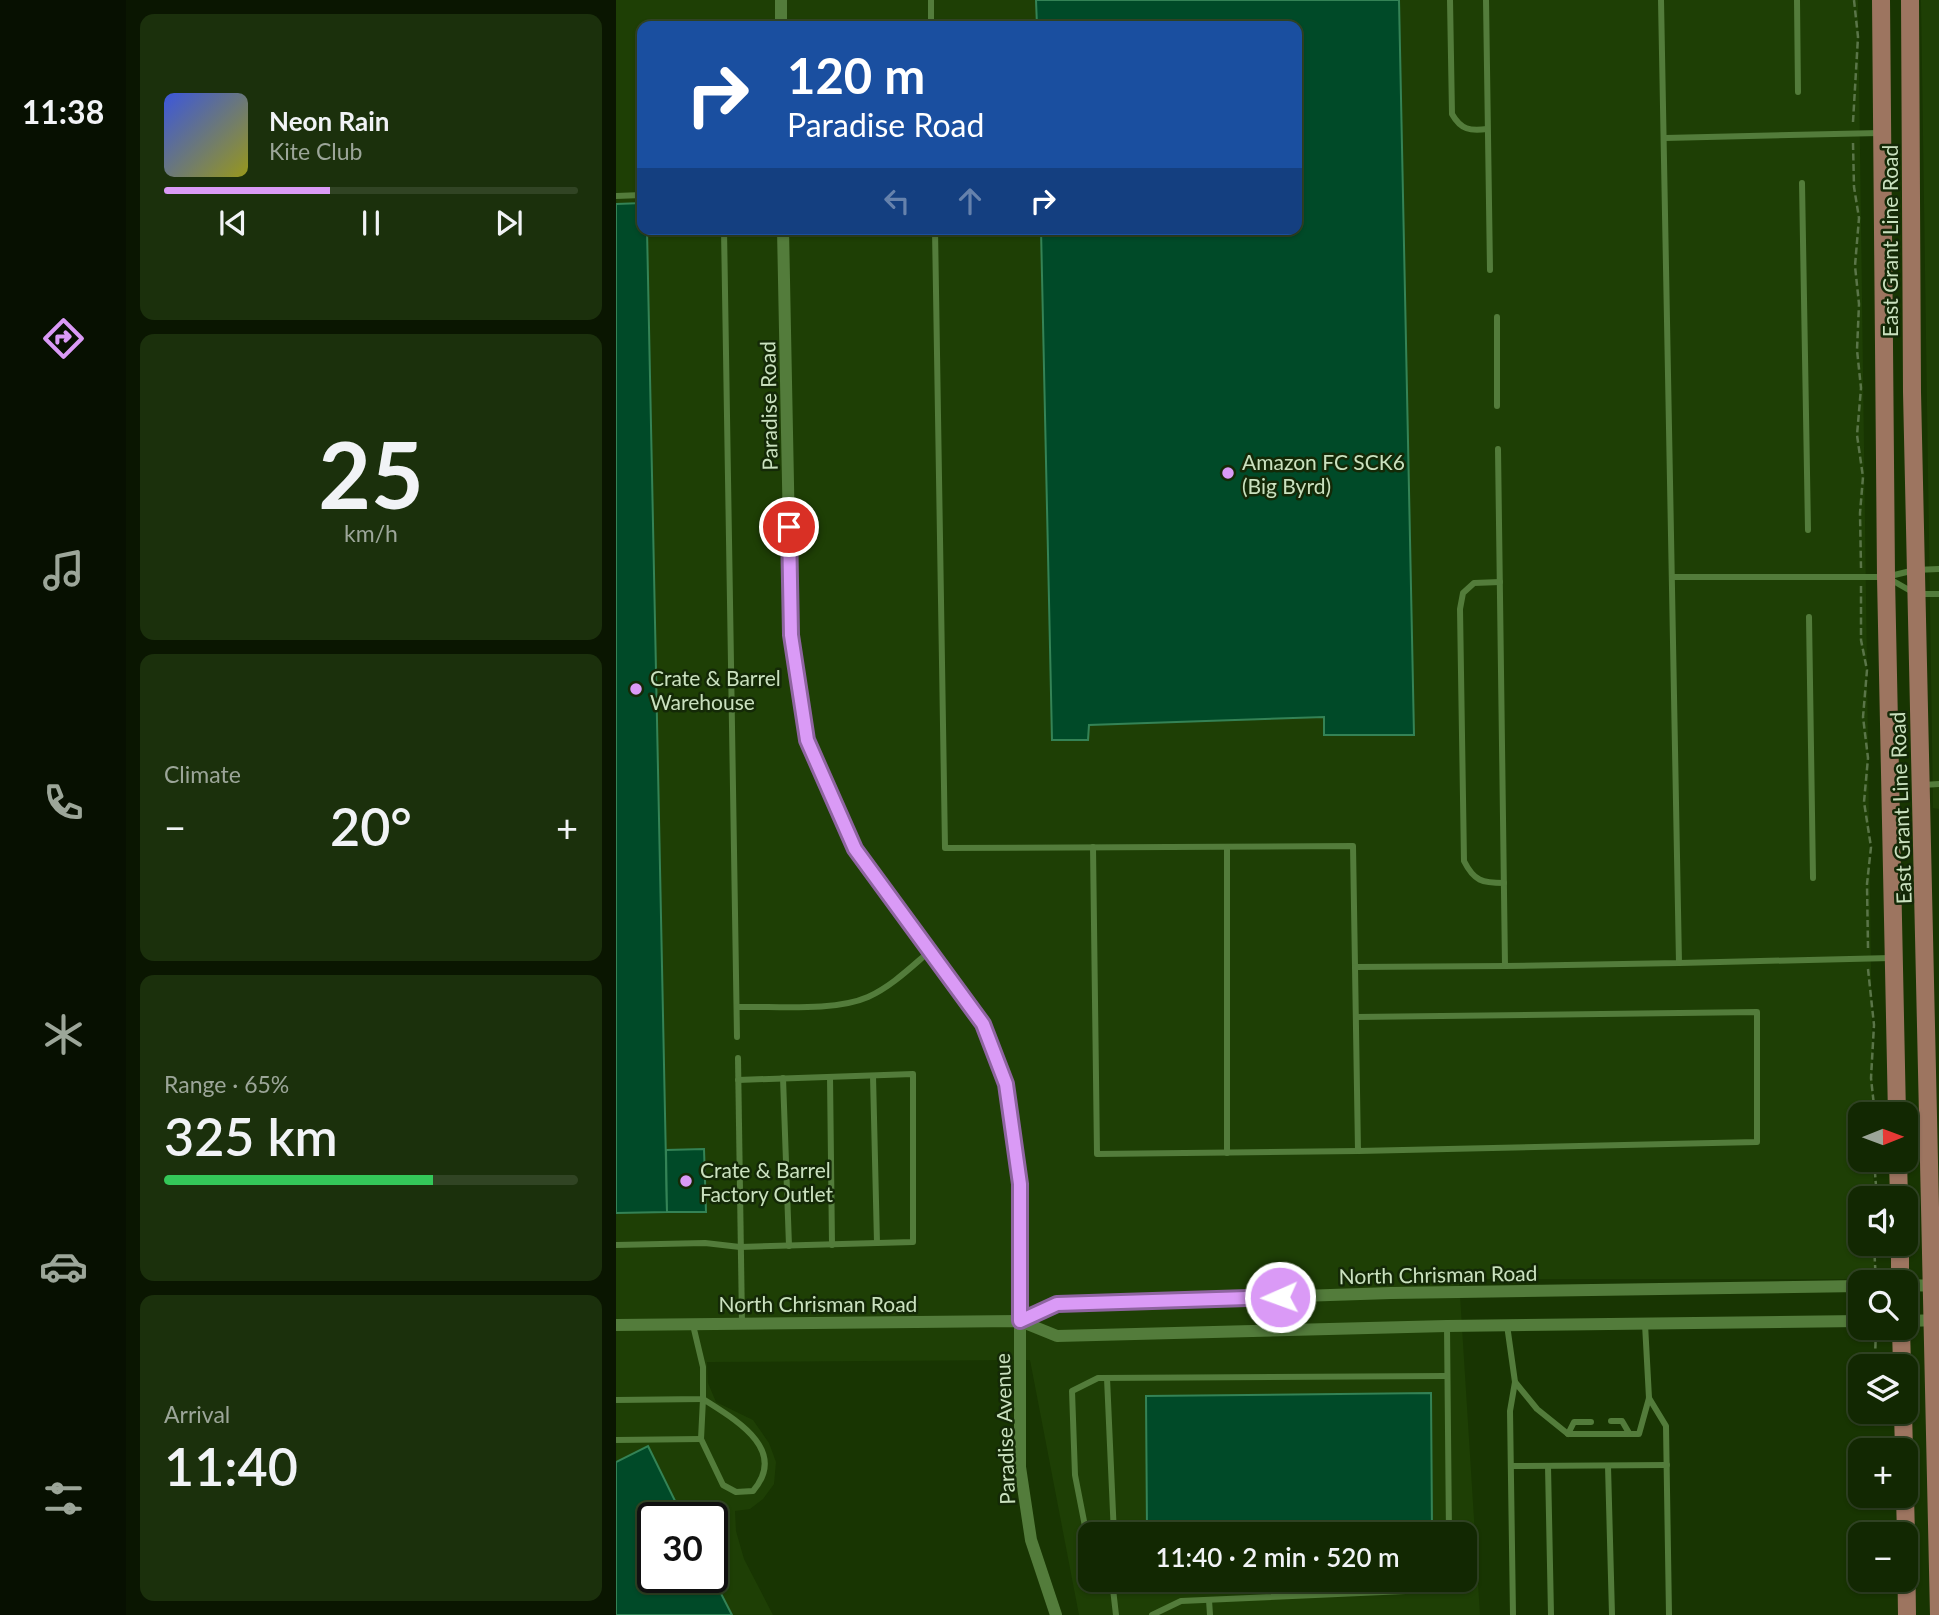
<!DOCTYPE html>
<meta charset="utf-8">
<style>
:root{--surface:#122802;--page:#1b300c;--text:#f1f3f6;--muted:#9ca699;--line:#314424;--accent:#da9af6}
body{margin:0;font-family:Lato,sans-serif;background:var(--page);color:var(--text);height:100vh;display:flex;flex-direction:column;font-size:26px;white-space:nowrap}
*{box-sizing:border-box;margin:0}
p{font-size:23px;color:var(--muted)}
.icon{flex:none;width:38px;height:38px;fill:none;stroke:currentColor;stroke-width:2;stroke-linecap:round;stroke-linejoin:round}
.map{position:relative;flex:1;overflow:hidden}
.drawer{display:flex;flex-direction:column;gap:14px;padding:14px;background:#0a1601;width:490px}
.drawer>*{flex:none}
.top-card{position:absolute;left:21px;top:21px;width:665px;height:214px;border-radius:14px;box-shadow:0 2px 5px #0004,0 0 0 2px var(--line);background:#1a4fa0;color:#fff;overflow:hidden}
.needle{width:46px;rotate:89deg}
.controls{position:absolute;left:1232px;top:1102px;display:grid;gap:14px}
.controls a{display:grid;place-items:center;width:70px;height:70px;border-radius:14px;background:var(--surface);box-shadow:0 2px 5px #0004,0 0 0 2px var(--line);font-size:35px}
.speed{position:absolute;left:21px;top:1502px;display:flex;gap:14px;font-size:35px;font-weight:700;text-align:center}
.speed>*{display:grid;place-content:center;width:91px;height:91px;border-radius:50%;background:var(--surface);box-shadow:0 2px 5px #0004,0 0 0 2px var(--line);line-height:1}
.speed .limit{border:4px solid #111;border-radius:10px;background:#fff;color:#111}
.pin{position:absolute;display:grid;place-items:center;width:60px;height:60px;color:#fff;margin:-30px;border:4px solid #fff;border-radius:50%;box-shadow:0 2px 7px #0007}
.me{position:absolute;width:77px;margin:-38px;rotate:268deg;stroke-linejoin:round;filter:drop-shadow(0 0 5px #0008)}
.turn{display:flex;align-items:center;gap:24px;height:147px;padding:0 35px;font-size:32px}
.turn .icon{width:91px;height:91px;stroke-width:2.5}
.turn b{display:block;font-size:49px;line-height:60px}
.lanes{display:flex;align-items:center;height:66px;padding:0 35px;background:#0003;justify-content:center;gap:35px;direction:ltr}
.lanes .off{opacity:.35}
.big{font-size:52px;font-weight:600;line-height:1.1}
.drawer .widget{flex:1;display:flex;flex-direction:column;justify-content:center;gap:10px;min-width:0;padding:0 24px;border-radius:14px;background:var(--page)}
.drawer .dial{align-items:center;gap:0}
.dial b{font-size:91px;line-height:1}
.song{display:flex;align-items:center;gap:21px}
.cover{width:84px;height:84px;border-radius:10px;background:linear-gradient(135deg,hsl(230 70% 55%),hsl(60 70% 35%))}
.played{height:7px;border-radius:4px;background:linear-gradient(90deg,var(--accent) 40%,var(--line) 40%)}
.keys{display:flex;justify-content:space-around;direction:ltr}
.heat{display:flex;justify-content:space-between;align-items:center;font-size:38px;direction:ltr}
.charge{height:10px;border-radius:5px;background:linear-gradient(90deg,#34c759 65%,var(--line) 0)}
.trip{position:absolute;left:462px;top:1522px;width:399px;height:70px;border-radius:14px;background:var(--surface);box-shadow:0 2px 5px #0004,0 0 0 2px var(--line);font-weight:600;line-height:70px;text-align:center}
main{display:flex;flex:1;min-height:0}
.menu{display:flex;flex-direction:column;width:126px;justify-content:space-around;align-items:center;background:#071001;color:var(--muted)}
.menu .icon{width:49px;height:49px}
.menu .active{color:var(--accent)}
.menu b{font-size:32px;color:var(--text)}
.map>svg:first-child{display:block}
.built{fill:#1e3f05;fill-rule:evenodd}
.building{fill:#004a28;stroke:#348356;stroke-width:2}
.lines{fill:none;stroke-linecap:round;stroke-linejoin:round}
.path{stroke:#5a7548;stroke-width:2.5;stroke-dasharray:7 3.5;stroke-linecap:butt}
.lane{stroke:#537c3b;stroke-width:6}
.street{stroke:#537c3b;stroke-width:12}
.primary{stroke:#9d7560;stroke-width:18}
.route-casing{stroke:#8e64a0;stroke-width:18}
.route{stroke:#da9af6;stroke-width:12}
.poi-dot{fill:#da9af6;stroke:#142907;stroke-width:2.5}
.labels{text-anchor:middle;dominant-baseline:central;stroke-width:5;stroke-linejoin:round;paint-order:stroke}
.street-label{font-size:21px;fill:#cae1bf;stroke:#142907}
.poi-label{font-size:21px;fill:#cae1bf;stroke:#142907;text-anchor:start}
</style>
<main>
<nav class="menu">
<b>11:38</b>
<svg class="icon active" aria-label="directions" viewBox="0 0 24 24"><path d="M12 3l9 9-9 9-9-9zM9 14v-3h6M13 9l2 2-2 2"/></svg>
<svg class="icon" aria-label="music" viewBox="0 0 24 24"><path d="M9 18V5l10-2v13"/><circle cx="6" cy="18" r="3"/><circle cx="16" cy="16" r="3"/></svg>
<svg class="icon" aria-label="phone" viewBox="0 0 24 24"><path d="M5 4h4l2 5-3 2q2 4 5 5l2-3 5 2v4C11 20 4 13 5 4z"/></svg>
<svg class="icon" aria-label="climate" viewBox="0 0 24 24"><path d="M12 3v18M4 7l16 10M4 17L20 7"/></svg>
<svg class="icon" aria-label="car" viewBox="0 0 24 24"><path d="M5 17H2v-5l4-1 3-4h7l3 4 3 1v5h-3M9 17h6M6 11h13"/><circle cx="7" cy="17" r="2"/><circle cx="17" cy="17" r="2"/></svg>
<svg class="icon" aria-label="filters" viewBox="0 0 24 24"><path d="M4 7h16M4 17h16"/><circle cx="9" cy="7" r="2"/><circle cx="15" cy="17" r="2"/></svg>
</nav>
<section class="drawer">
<div class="widget">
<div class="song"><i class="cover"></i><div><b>Neon Rain</b><p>Kite Club</p></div></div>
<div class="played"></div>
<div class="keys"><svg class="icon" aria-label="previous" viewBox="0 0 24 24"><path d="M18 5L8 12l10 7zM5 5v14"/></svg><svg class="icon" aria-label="pause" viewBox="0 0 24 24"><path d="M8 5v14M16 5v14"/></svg><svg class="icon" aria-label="next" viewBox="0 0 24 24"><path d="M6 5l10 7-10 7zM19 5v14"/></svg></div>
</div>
<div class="widget dial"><b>25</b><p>km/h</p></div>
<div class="widget"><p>Climate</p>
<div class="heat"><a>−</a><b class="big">20°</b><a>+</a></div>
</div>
<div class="widget"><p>Range · 65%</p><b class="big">325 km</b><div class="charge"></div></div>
<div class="widget"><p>Arrival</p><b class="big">11:40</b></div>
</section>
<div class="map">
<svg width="1323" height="1615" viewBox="0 0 1323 1615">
<rect width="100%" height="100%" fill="#183502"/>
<g class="built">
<path d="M0,0H1242L1257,1115H1244V1160H1257L1258,1199H1244V1244H1258L1259,1279H843L864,1615H463L414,1360L91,1362L92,1383L100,1402L137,1420L153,1443L160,1462L158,1484L147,1499L134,1509L119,1511L120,1531L128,1559L157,1615H0ZM26,26H681V229H26ZM37,1517H96V1577H37ZM474,1535H849V1580H474Z"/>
<path d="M1305,0H1323V809L1317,808Z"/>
</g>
<g class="building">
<path d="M420,0H783L798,735H708V717L473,725L472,740H436L425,229H681V26H421Z"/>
<path d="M26,203V229H31L51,1212L0,1213V204Z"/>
<path d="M88,1149L90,1212H51L50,1150Z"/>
<path d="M815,1393L816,1529L531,1531L530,1396Z"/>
<path d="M32,1446L67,1517H37V1577L96,1576L116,1615H0V1462Z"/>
</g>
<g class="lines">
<g class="path">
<path d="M1237,122L1242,37L1238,0"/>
<path d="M1237,143L1238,187L1243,218L1239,266L1243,304L1241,350L1245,388L1241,435L1247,477L1244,513L1245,568"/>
<path d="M1245,586V640L1251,670L1247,717L1252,758L1248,802L1255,847L1251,884L1252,948"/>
<path d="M1252,969L1258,1025L1255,1078L1259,1115"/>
<path d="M1258,1160L1261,1199"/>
<path d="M1258,1244L1260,1283"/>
<path d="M1259,1359L1260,1328"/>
</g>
<g class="lane">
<path d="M315,0V26"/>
<path d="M834,0L836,114C845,130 854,131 871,129"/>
<path d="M870,0L874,270"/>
<path d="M1181,0L1182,92"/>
<path d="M1049,138L1264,133"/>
<path d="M1186,183L1192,530"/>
<path d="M0,196L26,195"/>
<path d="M108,229L121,1037"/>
<path d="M319,229L329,848L737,846L739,967L889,966"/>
<path d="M881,317V406"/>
<path d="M882,449L889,966L1063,963L1045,0"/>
<path d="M1056,577H1270L1299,570L1323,569"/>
<path d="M1272,578L1300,594H1323"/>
<path d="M884,582L858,583L847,593L844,609L848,861C858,881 866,883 888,883"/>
<path d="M1193,617L1197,878"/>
<path d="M1307,785L1323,784"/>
<path d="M477,847L481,1154L742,1151"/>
<path d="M611,847V1153"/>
<path d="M1063,963L1275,958"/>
<path d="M739,967L742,1151L1141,1142V1012L740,1017"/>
<path d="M121,1007C159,1006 218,1012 252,997C276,986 295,967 314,951"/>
<path d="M122,1058L126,1323"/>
<path d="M257,1076L261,1243"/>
<path d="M214,1077L216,1245"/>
<path d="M167,1078L173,1246"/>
<path d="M0,1245L89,1243L124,1247L297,1242V1074L122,1080"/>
<path d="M891,1325L899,1382L921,1409L952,1434H1023L1033,1398L1029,1324"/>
<path d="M831,1326L833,1535"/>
<path d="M491,1378L498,1535"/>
<path d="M1033,1398L1050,1426L1053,1615"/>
<path d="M87,1399C118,1419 173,1449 137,1491L120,1492L107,1485L85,1439Z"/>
<path d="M0,1400L87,1399V1367L77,1325"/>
<path d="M995,1421H1006L1013,1433"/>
<path d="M952,1434L958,1422H975"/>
<path d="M0,1440L85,1439"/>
<path d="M895,1466L1051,1465"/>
<path d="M932,1466L935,1615"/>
<path d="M992,1466L996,1615"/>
<path d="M474,1552L459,1475L456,1391L482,1378L829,1376"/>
<path d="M496,1580L500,1615"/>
<path d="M593,1600L594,1615"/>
<path d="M536,1615L565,1601L835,1589L834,1580"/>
<path d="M897,1615L894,1411L899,1382"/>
</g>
<g class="street">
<path d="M165,0V26"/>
<path d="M167,229L175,635L191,740L239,849L367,1024L390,1084L404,1184V1467L415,1540L440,1615"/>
<path d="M1290,1285L1323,1286"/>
<path d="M404,1321L441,1304L775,1293L1244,1286"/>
<path d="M1290,1321L1323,1320"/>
<path d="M0,1325L404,1321L441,1336L831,1326L1244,1321"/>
</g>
<g class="primary">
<path d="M1265,0L1270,577L1281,1115"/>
<path d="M1294,0L1296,392L1323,1615"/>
<path d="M1282,1160L1283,1199"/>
<path d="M1284,1244V1283"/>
<path d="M1285,1328L1286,1367"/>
<path d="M1287,1412L1288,1451"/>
<path d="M1289,1496L1290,1535"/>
<path d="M1290,1539L1291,1615"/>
</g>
</g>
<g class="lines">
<defs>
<path id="route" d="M173,527L175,635L191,740L239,849L367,1024L390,1084L404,1184V1321L441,1304L664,1297"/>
</defs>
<use href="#route" class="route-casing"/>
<use href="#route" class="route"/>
</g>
<g class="poi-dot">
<circle cx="612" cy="473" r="7"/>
<circle cx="20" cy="689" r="7"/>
<circle cx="70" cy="1181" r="7"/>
</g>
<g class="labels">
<g class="street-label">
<text transform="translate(1273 241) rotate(-90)">East Grant Line Road</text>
<text transform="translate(152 406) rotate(-91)">Paradise Road</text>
<text transform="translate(1284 808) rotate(-92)">East Grant Line Road</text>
<text transform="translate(822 1274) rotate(-1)">North Chrisman Road</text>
<text x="202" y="1303">North Chrisman Road</text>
<text transform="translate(388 1429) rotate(-92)">Paradise Avenue</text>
</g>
<g class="poi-label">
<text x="626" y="461">Amazon FC SCK6<tspan x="626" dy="24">(Big Byrd)</tspan></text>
<text x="34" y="677">Crate &amp; Barrel<tspan x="34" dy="24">Warehouse</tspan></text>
<text x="84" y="1169">Crate &amp; Barrel<tspan x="84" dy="24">Factory Outlet</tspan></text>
</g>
</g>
</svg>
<div class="controls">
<a><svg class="needle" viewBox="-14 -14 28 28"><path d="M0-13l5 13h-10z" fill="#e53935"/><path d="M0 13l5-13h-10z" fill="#9ca699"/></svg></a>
<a><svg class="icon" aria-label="sound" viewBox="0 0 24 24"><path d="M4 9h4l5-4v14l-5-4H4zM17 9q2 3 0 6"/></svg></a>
<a><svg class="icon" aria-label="search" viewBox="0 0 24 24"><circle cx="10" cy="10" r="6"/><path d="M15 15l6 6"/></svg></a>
<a><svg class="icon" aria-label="layers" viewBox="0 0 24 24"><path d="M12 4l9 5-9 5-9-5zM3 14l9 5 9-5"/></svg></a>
<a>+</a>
<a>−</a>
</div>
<div class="speed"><div class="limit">30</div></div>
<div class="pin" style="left:173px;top:527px;background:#d93025"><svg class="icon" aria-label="arrive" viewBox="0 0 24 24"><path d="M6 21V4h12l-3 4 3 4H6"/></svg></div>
<svg class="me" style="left:664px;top:1297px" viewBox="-20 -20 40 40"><circle r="17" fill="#da9af6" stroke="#fff" stroke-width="3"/><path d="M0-11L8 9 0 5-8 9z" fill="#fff"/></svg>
<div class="trip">11:40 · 2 min · 520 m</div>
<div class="top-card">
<div class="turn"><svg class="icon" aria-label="right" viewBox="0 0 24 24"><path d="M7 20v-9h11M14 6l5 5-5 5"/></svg><div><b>120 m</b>Paradise Road</div></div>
<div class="lanes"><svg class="icon off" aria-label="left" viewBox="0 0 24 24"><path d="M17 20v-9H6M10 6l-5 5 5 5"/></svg><svg class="icon off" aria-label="ahead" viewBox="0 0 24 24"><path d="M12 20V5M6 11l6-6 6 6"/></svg><svg class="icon" aria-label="right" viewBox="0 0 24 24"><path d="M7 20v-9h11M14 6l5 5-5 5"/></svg></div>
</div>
</div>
</main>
